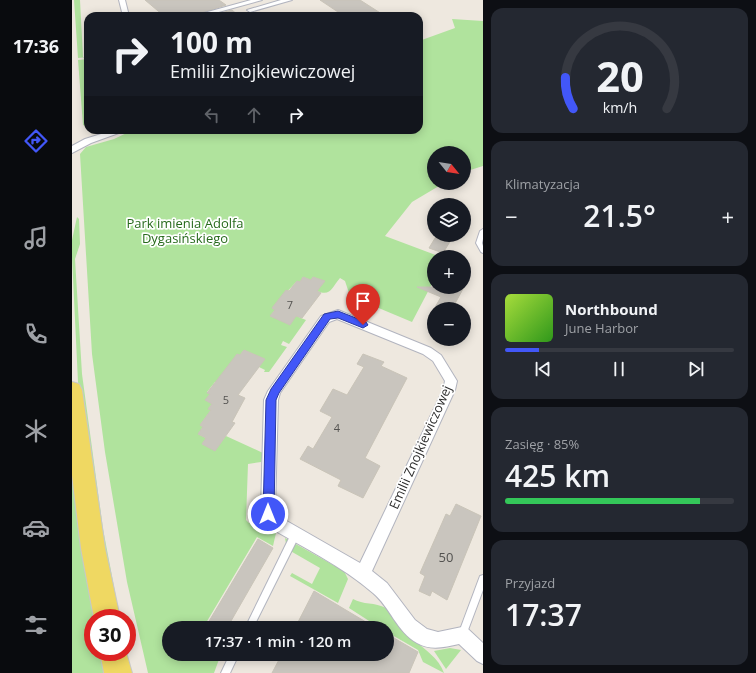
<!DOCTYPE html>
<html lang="pl">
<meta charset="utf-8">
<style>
:root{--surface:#171b24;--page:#242831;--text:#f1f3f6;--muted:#9ea1a6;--line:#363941;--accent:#4257f8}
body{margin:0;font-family:"Open Sans",sans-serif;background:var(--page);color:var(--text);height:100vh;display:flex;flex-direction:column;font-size:15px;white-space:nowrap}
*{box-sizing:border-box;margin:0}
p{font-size:13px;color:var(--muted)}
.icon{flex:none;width:22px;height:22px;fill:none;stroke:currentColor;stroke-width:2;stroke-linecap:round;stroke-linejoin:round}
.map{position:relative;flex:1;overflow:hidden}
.side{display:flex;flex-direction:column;gap:8px;padding:8px;background:#0d0f14;width:273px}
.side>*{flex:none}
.banner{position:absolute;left:12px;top:12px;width:339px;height:122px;border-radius:12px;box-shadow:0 2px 10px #0003;background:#171b24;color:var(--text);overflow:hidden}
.needle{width:26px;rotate:120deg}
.tools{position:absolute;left:355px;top:146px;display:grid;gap:8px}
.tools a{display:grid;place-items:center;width:44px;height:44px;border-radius:50%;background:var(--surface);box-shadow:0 2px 10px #0003;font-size:20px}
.speed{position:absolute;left:12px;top:609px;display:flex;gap:8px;font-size:20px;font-weight:700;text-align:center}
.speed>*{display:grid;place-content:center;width:52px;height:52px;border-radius:50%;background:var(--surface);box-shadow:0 2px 10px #0003;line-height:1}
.speed .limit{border:6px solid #d22;background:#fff;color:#111}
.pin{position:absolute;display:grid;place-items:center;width:34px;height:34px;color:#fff;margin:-41px -17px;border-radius:50% 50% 50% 0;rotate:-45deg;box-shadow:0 0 4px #0007}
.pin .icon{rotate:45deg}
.me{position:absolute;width:44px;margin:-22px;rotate:0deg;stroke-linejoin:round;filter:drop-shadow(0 0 3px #0008)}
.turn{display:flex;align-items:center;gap:14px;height:84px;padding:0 20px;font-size:18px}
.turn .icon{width:52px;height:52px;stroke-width:2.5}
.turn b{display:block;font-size:28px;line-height:34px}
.lanes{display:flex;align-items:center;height:38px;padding:0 20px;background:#0003;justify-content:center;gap:20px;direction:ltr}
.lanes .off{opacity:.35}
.big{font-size:30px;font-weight:600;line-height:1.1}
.side .widget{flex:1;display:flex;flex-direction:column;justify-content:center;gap:6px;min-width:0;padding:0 14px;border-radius:12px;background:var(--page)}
.side .dial{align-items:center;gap:0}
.dial svg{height:104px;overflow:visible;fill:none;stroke:var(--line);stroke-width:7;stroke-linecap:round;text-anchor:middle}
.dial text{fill:var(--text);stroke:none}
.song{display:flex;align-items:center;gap:12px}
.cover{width:48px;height:48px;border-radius:6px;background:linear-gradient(135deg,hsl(80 70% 55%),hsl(110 70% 35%))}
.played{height:4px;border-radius:2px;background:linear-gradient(90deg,var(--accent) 15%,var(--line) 15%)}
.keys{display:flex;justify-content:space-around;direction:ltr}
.heat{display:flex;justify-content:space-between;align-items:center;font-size:22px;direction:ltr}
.charge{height:6px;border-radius:3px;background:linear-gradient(90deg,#34c759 85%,var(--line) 0)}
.trip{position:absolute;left:90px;top:621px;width:232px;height:40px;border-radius:20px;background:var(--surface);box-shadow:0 2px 10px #0003;font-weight:600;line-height:40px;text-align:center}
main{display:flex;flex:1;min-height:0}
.tab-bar{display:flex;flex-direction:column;width:72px;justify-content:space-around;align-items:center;background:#090b0e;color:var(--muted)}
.tab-bar .icon{width:28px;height:28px}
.tab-bar .current{color:var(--accent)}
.tab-bar b{font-size:18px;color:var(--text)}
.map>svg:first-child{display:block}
.green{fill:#b0e39d}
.building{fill:#c9c5be;stroke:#c9c4b8}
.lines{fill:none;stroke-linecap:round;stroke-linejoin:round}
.service-casing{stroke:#b2b4bf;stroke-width:2}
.minor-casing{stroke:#b2b4bf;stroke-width:2}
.primary-casing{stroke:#c8c8c8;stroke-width:2}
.service{fill:#fff;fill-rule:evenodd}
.minor{fill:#fff;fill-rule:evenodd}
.primary{fill:#efd862;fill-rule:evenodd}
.route{fill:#4257f8;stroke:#2b39a1}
.labels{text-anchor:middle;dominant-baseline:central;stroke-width:3.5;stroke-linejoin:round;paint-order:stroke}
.number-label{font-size:11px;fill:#535250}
.park-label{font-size:13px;fill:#276a1c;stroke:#fff}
.street-label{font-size:13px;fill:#2c2c2c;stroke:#fff}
.near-number-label{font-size:13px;fill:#535250}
</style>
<main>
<nav class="tab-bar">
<b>17:36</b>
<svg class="icon current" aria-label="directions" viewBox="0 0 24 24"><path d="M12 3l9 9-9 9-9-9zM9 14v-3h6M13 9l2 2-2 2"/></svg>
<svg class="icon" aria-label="music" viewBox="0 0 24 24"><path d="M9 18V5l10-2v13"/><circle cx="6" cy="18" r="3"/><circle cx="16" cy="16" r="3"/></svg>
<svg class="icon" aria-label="phone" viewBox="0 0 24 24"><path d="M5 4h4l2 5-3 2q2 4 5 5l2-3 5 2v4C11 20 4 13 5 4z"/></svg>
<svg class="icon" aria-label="climate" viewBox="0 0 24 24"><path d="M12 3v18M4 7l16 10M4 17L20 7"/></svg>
<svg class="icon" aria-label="car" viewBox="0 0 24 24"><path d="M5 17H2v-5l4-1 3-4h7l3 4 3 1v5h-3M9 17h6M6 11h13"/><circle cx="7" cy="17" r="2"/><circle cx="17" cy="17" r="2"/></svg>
<svg class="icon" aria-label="filters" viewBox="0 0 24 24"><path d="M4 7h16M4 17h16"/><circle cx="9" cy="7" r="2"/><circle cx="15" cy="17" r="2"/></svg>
</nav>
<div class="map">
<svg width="411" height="673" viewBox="0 0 411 673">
<rect width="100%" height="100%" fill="#eee8df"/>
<g class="green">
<path d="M2,0H8L11,57H16L6,58Z"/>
<path d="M380,19L411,21V166L392,172V153H362V183H372L340,202L313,236L369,257H362V280L340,322L278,296L273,281L268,278C260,287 259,297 245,291L252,281L241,277L239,280L231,277L228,282L225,281L200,308L203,310L198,316L217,324L224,316L234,320L217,344L211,341L209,345L215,347L197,372H192L193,370L187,367L192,359L172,350L168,355L165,354L147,383L143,382L135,392L138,394L134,400L140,404L136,409L139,410L128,425L131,427L126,434L134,438L130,444L143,450L154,436L191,453L189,462L176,464L174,520L177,523L192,525L204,533L201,546L185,537L131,628H97V654H149L142,673H76L55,582L33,452L20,354L8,154L14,147L42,139L61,130H347V41L383,28Z"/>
<path d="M16,59V127L11,125L6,60Z"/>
<path d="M5,217L7,219L8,244L3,259L10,374L31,529L48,618H42L6,382L0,257V240Z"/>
<path d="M0,460L26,618H21V652H33L38,673H0Z"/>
<path d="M213,538L272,571L276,579L266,603L218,576L220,573L240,584L248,568L215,549Z"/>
<path d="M281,599C291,605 303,602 314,608C326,615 331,629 341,639C352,649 367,658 372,673L351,662L346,650L315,632V628H308L277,608Z"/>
<path d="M378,648L389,650L374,669L362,651Z"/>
</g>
<g class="building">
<path d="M73,0H147L154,5L120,16H92Z"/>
<path d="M248,0H288L313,16H272Z"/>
<path d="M160,10L167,16H138Z"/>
<path d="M365,235H382L371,253L357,248Z"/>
<path d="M231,277L239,280L241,277L253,281L245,291L249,293L230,318L224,316L218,325L198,316L203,310L200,308L214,290L217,291L225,281L228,282Z"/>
<path d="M345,287H392L380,309H362L369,297Z"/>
<path d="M172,350L193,359L166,395L173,398L160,422L163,423L143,451L130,444L134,438L126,434L131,427L128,425L139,410L136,409L140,404L133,400L138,394L135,393L165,354L168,355Z"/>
<path d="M291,354L312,362L309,366L335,378L293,458L308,466L291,498L266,486L269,480L228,459L236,446L241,449L260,417L248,411L261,389L275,395L292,367L285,364Z"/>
<path d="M384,504L409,516L375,600L360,591L358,596L347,591L353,576L348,573L374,514L378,516Z"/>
<path d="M186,539L201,548L155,628H133Z"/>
<path d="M242,591L304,628H223Z"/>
<path d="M315,634L346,652L337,673H200L210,654H315Z"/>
</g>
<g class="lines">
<defs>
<g id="service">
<path d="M411,229V239L410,243L411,246V253L409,252L404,243L408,231Z"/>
<path d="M223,531L226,532L227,535L226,538L181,628H173L220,532Z"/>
<path d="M411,575V590L393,638L390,639L387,638L386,635L408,576Z"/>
<path d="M158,654H167L158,673H149Z"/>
</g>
<g id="minor">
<path d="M47,0H53L57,16H51Z"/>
<path d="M179,0H190L132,16H121Z"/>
<path d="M209,0H220L178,12L175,10Z"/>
<path d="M42,130H55L19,143L0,153V146L13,139Z"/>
<path d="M266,310L359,348L369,355L385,381L383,390L300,571L315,583L343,620L355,629L366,632L390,627L396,629L411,643V664L405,661L387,644C373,647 359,651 345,643C325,632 318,607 301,593C270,566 230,547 195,526L189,510L192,400L196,391L249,316ZM265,319L351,354L361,361L373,381L371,390L288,563L206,516L203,510L206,400L208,393L257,322Z"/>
</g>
<g id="primary">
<path d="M0,382L7,384L10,390L33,548L48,618H22L9,548L0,475Z"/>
<path d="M28,652H54L60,673H32Z"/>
</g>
</defs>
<use href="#service" class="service-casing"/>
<use href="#minor" class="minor-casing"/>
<use href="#primary" class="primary-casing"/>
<use href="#service" class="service"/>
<use href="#minor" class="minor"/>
<use href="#primary" class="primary"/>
</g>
<path class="route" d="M266,311L294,322L296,325L291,328L266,318L258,319L207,393L204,400L202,514L200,518L196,519L192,518L191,514L194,400L199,389L252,314Z"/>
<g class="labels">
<g class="number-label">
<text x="218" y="304">7</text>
<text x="154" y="399">5</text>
<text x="265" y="427">4</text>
</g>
<g class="park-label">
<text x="113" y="223">Park imienia Adolfa<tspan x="113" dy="15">Dygasińskiego</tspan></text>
</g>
<g class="street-label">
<text transform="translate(348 447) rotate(-66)">Emilii Znojkiewiczowej</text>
</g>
<g class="near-number-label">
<text x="374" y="557">50</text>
</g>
</g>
</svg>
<div class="tools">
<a><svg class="needle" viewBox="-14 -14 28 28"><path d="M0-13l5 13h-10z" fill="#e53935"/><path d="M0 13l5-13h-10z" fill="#9ea1a6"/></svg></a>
<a><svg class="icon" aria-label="layers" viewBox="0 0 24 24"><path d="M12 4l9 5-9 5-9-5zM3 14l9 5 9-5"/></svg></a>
<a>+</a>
<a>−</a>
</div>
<div class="speed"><div class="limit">30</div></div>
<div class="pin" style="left:291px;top:325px;background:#d93025"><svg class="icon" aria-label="arrive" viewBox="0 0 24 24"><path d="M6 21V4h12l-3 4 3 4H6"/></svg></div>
<svg class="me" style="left:196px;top:514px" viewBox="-20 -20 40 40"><circle r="17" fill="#4257f8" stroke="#fff" stroke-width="3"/><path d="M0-11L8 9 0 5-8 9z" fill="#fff"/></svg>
<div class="trip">17:37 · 1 min · 120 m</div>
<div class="banner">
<div class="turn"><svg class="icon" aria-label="right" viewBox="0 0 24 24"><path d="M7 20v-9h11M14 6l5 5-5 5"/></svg><div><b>100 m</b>Emilii Znojkiewiczowej</div></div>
<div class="lanes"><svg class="icon off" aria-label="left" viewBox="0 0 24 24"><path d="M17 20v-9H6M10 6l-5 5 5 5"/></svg><svg class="icon off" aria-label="ahead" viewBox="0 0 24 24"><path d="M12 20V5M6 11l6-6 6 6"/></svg><svg class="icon" aria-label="right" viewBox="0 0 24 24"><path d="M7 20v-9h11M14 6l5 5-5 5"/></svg></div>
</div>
</div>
<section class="side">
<div class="widget dial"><svg viewBox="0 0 100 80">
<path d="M14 69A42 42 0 1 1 86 69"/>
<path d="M14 69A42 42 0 0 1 8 45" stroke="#4257f8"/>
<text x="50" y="56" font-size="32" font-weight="700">20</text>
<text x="50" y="72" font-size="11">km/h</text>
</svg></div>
<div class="widget"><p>Klimatyzacja</p>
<div class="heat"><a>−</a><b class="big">21.5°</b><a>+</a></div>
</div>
<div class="widget">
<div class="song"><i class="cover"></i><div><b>Northbound</b><p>June Harbor</p></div></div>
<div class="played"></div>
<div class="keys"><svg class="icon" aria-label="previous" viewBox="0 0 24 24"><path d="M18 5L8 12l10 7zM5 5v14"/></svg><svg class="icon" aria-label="pause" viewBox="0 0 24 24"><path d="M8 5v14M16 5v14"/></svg><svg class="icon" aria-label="next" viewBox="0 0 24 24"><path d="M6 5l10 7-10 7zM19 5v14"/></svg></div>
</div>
<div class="widget"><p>Zasięg · 85%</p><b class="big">425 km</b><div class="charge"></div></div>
<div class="widget"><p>Przyjazd</p><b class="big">17:37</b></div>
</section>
</main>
